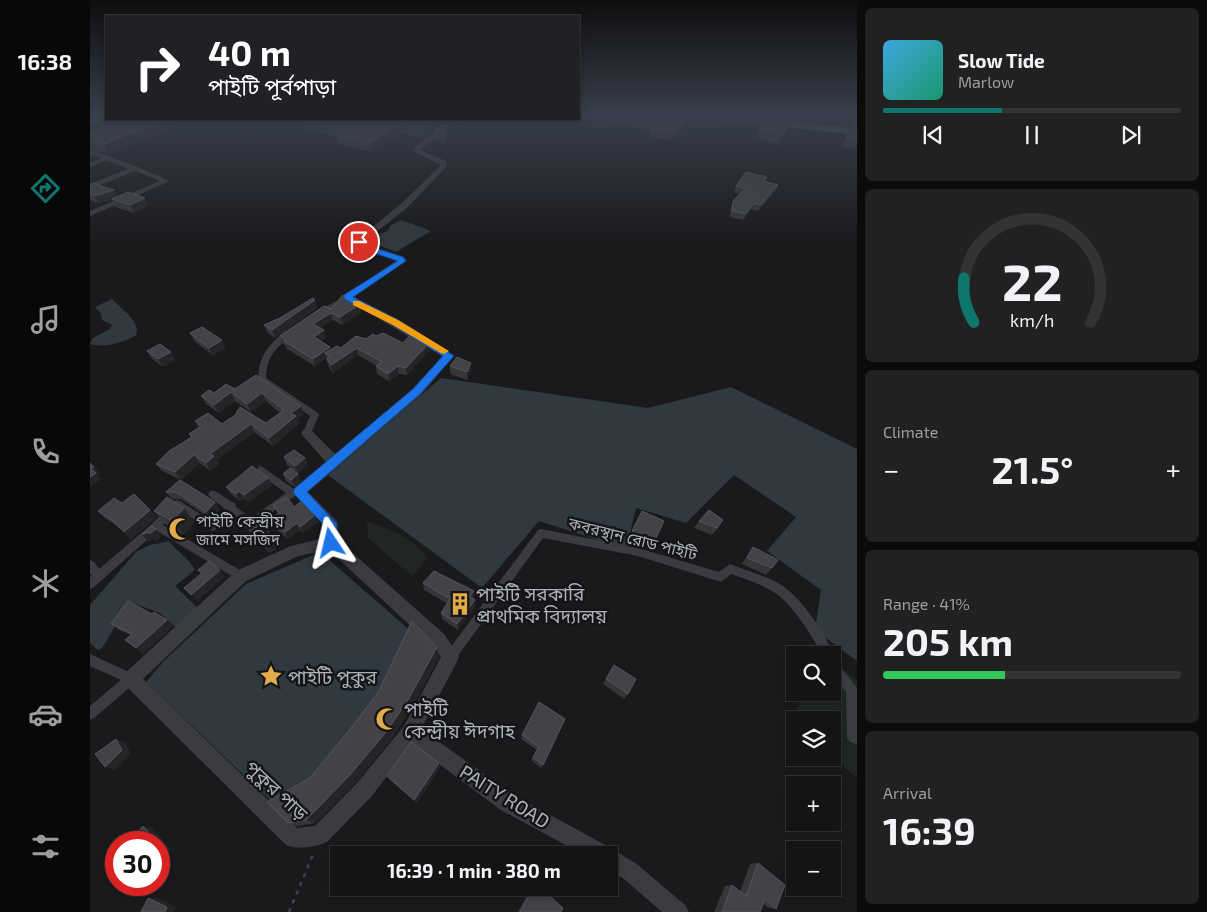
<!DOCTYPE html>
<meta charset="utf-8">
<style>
:root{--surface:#141415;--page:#212122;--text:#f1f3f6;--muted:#9d9ea0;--line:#333334;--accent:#0f766e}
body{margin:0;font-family:"Exo 2","Noto Sans Bengali",sans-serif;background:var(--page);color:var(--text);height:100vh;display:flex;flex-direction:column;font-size:19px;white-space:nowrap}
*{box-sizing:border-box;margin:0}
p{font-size:16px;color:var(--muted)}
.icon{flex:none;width:28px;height:28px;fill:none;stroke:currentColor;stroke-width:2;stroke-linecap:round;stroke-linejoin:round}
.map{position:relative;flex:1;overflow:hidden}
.sheet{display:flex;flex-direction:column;gap:8px;padding:8px;background:#0b0b0c;width:350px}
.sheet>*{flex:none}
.top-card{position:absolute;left:15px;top:15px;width:475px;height:105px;border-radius:0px;box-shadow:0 2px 8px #0003,0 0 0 1px var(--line);background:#202124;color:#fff;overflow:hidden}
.fabs{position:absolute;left:696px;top:646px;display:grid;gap:10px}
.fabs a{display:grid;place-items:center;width:55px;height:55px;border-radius:0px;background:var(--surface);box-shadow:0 2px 8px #0003,0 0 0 1px var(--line);font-size:25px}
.speed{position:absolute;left:15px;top:831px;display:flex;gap:10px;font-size:25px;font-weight:700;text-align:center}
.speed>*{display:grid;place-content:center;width:65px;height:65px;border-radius:50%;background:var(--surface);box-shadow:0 2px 8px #0003,0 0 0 1px var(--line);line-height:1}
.speed .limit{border:8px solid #d22;background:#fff;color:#111}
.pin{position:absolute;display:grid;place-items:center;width:42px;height:42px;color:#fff;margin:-21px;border:2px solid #fff;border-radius:50%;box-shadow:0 1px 5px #0007}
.me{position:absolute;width:55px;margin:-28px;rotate:350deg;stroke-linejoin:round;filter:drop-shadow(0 0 4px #0008)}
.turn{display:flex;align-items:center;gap:18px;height:105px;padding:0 20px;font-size:22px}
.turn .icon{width:65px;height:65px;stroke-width:2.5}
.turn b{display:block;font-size:35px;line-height:42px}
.big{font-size:38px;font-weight:700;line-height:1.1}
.sheet .card{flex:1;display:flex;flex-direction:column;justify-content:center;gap:8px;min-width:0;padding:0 18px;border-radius:8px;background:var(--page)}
.sheet .dial{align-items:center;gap:0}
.dial svg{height:130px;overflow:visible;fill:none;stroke:var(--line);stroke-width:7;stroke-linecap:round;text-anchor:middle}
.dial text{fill:var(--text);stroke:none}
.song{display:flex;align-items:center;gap:15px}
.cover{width:60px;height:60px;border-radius:8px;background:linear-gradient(135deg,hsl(200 70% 55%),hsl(160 70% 35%))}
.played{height:5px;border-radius:2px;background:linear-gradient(90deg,var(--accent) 40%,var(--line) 40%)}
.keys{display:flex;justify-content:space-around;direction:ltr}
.heat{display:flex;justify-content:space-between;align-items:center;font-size:28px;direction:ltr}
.charge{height:8px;border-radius:4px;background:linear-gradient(90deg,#34c759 41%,var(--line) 0)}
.trip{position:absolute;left:240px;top:846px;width:288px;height:50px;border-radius:0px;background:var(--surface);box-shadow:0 2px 8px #0003,0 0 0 1px var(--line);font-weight:700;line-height:50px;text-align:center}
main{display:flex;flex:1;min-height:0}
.dock{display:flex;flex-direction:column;width:90px;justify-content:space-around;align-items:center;background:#080808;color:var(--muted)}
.dock .icon{width:35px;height:35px}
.dock .selected{color:var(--accent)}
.dock b{font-size:22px;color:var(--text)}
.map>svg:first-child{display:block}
.green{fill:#202621}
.water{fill:#30393f}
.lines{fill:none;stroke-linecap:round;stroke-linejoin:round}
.path{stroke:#414347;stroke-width:2.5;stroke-dasharray:4 5.5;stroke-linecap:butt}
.pedestrian{fill:#3b3c40;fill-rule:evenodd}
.minor{fill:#3b3c40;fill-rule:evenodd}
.primary{fill:#57595f;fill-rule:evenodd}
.wall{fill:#363639}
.shaded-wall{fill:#252527}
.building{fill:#434347;stroke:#535559}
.route{fill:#1a73e8;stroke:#114b97}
.slow{fill:#f59e0b}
.labels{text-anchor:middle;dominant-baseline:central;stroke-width:5;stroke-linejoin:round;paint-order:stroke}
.poi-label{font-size:16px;fill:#adb1ba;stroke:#151517;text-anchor:start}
.street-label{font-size:16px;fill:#adb1ba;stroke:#151517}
.near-poi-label{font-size:19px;fill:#adb1ba;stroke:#151517;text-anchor:start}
.near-street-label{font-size:19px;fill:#adb1ba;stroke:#151517}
</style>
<main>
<nav class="dock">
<b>16:38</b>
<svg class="icon selected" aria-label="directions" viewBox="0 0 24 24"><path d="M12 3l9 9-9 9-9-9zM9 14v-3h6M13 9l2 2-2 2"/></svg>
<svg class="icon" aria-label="music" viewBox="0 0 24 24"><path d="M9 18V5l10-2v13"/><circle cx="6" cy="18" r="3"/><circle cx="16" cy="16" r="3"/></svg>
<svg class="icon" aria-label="phone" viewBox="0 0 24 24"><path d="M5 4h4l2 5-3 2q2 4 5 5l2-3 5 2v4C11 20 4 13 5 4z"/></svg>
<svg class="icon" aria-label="climate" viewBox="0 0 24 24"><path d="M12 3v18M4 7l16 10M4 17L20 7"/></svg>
<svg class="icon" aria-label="car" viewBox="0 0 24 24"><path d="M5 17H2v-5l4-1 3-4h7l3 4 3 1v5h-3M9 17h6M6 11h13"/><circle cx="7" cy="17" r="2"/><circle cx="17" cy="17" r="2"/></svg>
<svg class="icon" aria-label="filters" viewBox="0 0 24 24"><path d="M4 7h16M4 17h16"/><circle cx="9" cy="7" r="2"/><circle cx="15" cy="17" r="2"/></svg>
</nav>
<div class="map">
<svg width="767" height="912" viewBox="0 0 767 912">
<rect width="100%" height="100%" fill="#1a1a1c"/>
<g class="green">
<path d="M277,521C307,534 315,532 338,558L322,576L278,538Z"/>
<path d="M756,671L767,680V778L743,757L742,720H705V724L702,721L713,693L742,692L743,677Z"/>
</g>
<g class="water">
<path d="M311,220L341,231L306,252L281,242L287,240L284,236L298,231L301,225Z"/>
<path d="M22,299C30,308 52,322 46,335C33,343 15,348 0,344L3,338L20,329L22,325L12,320L11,314L5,307Z"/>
<path d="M351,378L558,408L641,387L767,449V661L725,630L731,590L677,551L706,517L644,475L596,523L546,508L536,549L449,521L392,588L238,475Z"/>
<path d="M79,541C87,552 99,558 105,570L85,586L112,612L91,632L70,613L40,602L12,648L8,650L0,643V605L46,552L60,545Z"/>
<path d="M230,552L322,632L290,699L232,775L183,803L56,682L74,661L156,584Z"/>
</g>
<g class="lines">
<path class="path" d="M199,912L224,852"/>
<g class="pedestrian">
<path d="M256,296L258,297V299L229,314H225L224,313Z"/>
<path d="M195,331H198L202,333C187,350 177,353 176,378L228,413L229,415L220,435L217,436L213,433L220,416L168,379C169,355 178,346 195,331Z"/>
<path d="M171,466L204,489H212L214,492L212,495L205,496L161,527L141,513L125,530L122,531L88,509L73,525L155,573L156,576L155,579L151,581L147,579L67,531L4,587L0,589V577L2,576L0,573V560L4,562L9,569L63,523L84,501L87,500L90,501L121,521L134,508L120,497L118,494L120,491C129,489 136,501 145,503L146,507L161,518L196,493L168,473L167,470L168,467Z"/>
<path d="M451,529L548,548L629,572L640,564C656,571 675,575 690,584C712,598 734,632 744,655L742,658V655H732C721,634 702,603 682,591C669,583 655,579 641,574L631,582L548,556L453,538L365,660L361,662L357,660L355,656L357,652L448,530Z"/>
<path d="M0,654L45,675L47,679L45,683L4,718L0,720V706L31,680L0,666Z"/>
<path d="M742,659L746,661L767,688V745L759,741L757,737L756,692L742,675Z"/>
</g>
<g class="minor">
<path d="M371,119H379L356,128L330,150L356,161L357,166L319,206L273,243L314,257L316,261L264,297L309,320L364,355L331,395L218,492L246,520L248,524V540L354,634L369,656L367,662L331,729L425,796L521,848L548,865L595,905L599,912H572L534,879L519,870V855H494L411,810L322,744L281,797L237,842C225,847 208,850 196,845L35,685L33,679L35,673L146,571L201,546L234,538V526L202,492L236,462L213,436L211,433L213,430H221L245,454L323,389L352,356L252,297L307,260L265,247V242L313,202L351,165L323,151V149L352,126ZM239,550L342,646L351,657L314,726L267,783L225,826L207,828L53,679L156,581L208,556Z"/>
<path d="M0,149L48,167L80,181L0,216V211L70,181L45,171L0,189V184L38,169L17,160L0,167V163L11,158L0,153Z"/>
</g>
<path class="primary" d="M611,115H641L767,129V135L616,118Z"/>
</g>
<g class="wall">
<path d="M0,115L16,119H108L18,154L0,148Z"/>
<path d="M519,115H588L586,117L595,127L581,140L559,137L561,131L529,125V123L518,121Z"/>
<path d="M765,115H767V128L760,126Z"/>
<path d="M300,119L342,131L334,138L312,133L281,152L248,144L246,136L216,129L215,120Z"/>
<path d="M357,126V136L355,143L344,140V130Z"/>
<path d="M670,128L696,129L689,145L667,138Z"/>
<path d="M760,128H767V149L752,146Z"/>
<path d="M0,148L1,149L6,158L0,156Z"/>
<path d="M675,182L688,185L685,191L668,211L661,209L653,220L640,217L641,207L643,201L650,194L644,192L646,186Z"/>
<path d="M0,185L27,197L55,198L58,205L44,213L26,207L22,199L26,198L8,203L0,200Z"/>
<path d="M225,300L227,308L185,338L177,332L174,325L190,318Z"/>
<path d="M270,304L271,312L252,325L243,320L230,328L234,330L236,338L231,341L240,347L241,349L251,348L286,336L313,343H339V351L317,375L309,374L299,381L287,374L286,366H287L268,355L243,373L239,367L236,358L225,366L197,349L196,346L192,343L190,336L241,309Z"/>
<path d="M100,333L132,340L135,348L123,355L104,341Z"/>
<path d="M57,351L81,352L85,360L73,367L62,359Z"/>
<path d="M360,366L381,371L377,380L360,374Z"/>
<path d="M166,375L214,414L207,419L209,424L183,446L164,432L126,460L129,464L121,471L109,463L91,480L72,471L66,464L101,437L99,434L109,428L105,421L132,424L146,414V413L176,423L190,413L176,401L161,412L145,401L129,413L116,404L111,396L145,389Z"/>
<path d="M194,457L215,458L218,465L208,473L197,465Z"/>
<path d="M193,474L211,481L205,487L196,481Z"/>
<path d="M90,480L125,502L130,510L121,519L91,499H82L76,492Z"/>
<path d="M182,485L159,502L154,498L150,501L141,494L136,487Z"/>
<path d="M32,503L67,517L41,539L30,528L15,518L8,511Z"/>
<path d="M183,505L204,507L228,522L213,533L210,530L198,539L182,526L179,520L188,513Z"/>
<path d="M64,511L104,522L94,535L76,525Z"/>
<path d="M151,520L187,537L191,544L180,553L155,527Z"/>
<path d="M574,521L561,549L539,538L542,531Z"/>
<path d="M609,521L629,527L622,535L604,528Z"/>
<path d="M663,547L682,568L676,575L652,564L658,554Z"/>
<path d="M333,583L384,591V598L383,599L385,606L368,630L352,619L351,613L358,604L334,590Z"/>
<path d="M62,614L83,626L53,654L41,635L29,630L21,624Z"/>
<path d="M349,657L321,709L301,739L266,782L225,823L208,826L198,823L220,778L265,723Z"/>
<path d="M524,665L538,694L534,699L513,684Z"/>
<path d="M475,719L451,768L441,760L447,750L431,739L432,735Z"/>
<path d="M349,763L350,767L327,803L300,780L297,776Z"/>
<path d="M668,863L686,909L678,908L673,904L670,912H624L635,886L642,885L650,892L660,864Z"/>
<path d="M441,888H451L471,912H428Z"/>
</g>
<g class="shaded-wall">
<path d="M17,119H41L0,135V125Z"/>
<path d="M81,119H108L18,154L14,144Z"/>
<path d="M597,119L595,127L581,140L583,133Z"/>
<path d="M342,123V131L334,138L333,129Z"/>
<path d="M311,124L312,133L281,152L280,143Z"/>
<path d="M357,126V136L355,143V133Z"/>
<path d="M688,185L685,191L668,211L671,205Z"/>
<path d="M24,190L27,197L8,203L4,196Z"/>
<path d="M55,198L58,205L44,213L40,205Z"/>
<path d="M664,203L661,209L653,220L656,214Z"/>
<path d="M225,300L227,308L185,338L182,330Z"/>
<path d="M270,304L271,312L252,325L250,317Z"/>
<path d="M241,313L243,320L225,332L223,324Z"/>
<path d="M234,330L236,338L226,344L224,337Z"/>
<path d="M132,340L135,348L123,355L119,348Z"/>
<path d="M339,343V351L317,375L316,368Z"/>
<path d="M240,347L242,354L235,353L236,358L225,366L223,359Z"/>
<path d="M267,348L268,355L243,373L241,365Z"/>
<path d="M81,352L85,360L73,367L68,359Z"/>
<path d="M381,363V371L377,380V372Z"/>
<path d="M308,366L309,374L299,381L298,374Z"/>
<path d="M141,392L145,401L129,413L124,405Z"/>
<path d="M172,393L176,401L161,412L157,404Z"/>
<path d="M211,406L214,414L207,419L209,424L183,446L179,438L201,413Z"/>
<path d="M161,424L164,432L126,460L129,464L121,471L116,463L120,454Z"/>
<path d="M104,455L109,463L91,480L85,472Z"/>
<path d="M215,458L218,465L208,473L205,466Z"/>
<path d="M4,467L10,473L7,475L11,479L0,487V477L1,469Z"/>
<path d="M208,474L211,481L205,487L201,480Z"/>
<path d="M178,478L182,485L159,502L154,495Z"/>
<path d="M149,491L154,498L150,501L146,494Z"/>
<path d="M125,502L130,510L121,519L116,512Z"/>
<path d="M94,508L104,522L94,535L83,521Z"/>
<path d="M60,510L67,517L41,539L34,532Z"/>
<path d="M225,515L228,522L213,533L210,527Z"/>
<path d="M207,523L210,530L198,539L195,532Z"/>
<path d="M66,529L72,536L66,541L59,534Z"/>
<path d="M58,532L64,539L58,542L52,535Z"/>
<path d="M187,537L191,544L180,553L176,546Z"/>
<path d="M130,570L135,577L107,601L101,595Z"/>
<path d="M384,591V598L380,602V596Z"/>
<path d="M385,600V606L368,630L367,624Z"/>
<path d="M77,620L83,626L53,654L46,648Z"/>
<path d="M347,647L349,657L321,709L301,739L266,782L225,823L216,820Z"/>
<path d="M26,739L35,742L41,754L25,770L15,767Z"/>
<path d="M349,763L350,767L327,803L324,800Z"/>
<path d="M53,826L62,828L81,849L69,865V842Z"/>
<path d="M58,898H67L86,907L83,912H75Z"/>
</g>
<g class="building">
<path d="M0,115H16L17,119L0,125Z"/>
<path d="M528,115H585L583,116L597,119L583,133L561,129L567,124L530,118L532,116Z"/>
<path d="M765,115H767V119H764Z"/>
<path d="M675,116L700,120L693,135L670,128Z"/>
<path d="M33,119H81L14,144L0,140V132Z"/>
<path d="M218,119H300L306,120L309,119H329L342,123L333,129L311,124L280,143L246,136L255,130L215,120Z"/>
<path d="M351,124L357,126L355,133L344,130Z"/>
<path d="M760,128H767V140L756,138Z"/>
<path d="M656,172L677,177L674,181L688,185L671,205L664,203L656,214L642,211L643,201L655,189L646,186Z"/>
<path d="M3,183L24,190L4,196L0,194V185Z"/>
<path d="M38,192L55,198L40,205L22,199Z"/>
<path d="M253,295L270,304L250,317L241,313L223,324L234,330L224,337L240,347L223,359L194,341L196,340L190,336L234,306L241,309Z"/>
<path d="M223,298L225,300L182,330L174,325L190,318Z"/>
<path d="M112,327L132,340L119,348L100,333Z"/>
<path d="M293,333L313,343L320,335L339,343L316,368L308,366L298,374L286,366L292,362L267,348L241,365L237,359L240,356L235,353L247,346L251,348L266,336L276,339L283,334L286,336Z"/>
<path d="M70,344L81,352L68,359L57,351Z"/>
<path d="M367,357L381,363L377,372L360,366Z"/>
<path d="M166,375L211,406L201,413L206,416L179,438L161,424L120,454L124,456L116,463L104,455L85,472L66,464L79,451L102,437L99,434L111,426L105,421L118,413L132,424L147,414L146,413L150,407L176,423L194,410L172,393L157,404L141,392L124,405L111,396L119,390L124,393L136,384L145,389Z"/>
<path d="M204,450L215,458L205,466L194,457Z"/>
<path d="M0,463L4,467L1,469L6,473L0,477Z"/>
<path d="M162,466L178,478L154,495L149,491L146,494L136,487Z"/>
<path d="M200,468L208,474L201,480L193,474Z"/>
<path d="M90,480L125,502L116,512L86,492H76Z"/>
<path d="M44,494L60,510L34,532L23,521L8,511L24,498L32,503Z"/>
<path d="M77,497L94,508L83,521L64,511Z"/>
<path d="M197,497L204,507L212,501L225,515L210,527L207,523L195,532L179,520L189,513L183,505Z"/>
<path d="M619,510L633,520L627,528L609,521Z"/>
<path d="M552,511L574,521L564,542L542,531Z"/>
<path d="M151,520L158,521L187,537L176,546Z"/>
<path d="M61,526L66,529L59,534L58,532L52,535Z"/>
<path d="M663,547L688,560L682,568L657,558Z"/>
<path d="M119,561L130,570L101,595L94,588L112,573L108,570Z"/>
<path d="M344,571L384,591L380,596L385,600L367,624L351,613L360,599L333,583Z"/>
<path d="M38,601L62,614L64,612L77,620L46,648L35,640L42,634L21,624Z"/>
<path d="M322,621L347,647L318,700L297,731L259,776L216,820L198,823L177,802L220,778L265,723L289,691Z"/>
<path d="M524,665L546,679L538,694L516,679Z"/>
<path d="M449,702L475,719L453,765L443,757L449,747L432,735Z"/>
<path d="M26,739L32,750L15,767L5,754Z"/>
<path d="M321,742L349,763L324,800L297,776Z"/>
<path d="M53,826L68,842H39Z"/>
<path d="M69,843L73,848L69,853Z"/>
<path d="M668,863L695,885L686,909L675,899L670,912H632L642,885L656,896Z"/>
<path d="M443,888H451L473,908L471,912H430Z"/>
<path d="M58,898L77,907L75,912H51Z"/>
</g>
<linearGradient id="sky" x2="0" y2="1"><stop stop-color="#0e0e0f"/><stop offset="0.47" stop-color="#383e4b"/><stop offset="1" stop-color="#383e4b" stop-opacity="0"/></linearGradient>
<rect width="767" height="243" fill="url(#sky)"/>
<path class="route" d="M267,240H272L273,244L313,257L316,261L263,297L308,320L364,356L330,394L217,492L247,524L246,547L241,548L237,547L235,526L205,495L203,492L205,488L323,389L353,356L301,324L254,299V295L308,261L266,247Z"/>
<path class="slow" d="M263,301H269L308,320L359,351L354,354L351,353L301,324L263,305Z"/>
<defs>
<symbol id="mosque-bare" viewBox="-9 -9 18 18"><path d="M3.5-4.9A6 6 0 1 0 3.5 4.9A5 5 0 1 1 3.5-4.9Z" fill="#e3ac4a" stroke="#151517" stroke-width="2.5" paint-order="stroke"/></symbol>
<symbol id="building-bare" viewBox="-9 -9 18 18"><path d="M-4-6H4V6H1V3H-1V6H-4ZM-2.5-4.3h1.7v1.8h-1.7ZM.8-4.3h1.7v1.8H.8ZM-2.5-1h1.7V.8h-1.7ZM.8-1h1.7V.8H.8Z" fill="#e3ac4a" stroke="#151517" stroke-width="2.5" paint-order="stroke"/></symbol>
<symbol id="sight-bare" viewBox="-9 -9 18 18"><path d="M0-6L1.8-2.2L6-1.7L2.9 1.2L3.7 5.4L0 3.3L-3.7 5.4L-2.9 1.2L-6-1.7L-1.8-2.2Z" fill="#e3ac4a" stroke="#151517" stroke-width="2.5" paint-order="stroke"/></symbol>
</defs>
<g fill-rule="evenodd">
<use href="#mosque-bare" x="74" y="513" width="32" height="32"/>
<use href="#building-bare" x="354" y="588" width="32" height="32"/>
<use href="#sight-bare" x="165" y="660" width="32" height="32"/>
<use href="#mosque-bare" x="281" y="703" width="32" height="32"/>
</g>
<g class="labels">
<g class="poi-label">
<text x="106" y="520">পাইটি কেন্দ্রীয়<tspan x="106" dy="18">জামে মসজিদ</tspan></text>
</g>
<g class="street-label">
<text transform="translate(543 538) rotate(14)">কবরস্থান রোড পাইটি</text>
</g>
<g class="near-poi-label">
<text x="386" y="593">পাইটি সরকারি<tspan x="386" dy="22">প্রাথমিক বিদ্যালয়</tspan></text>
<text x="198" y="676">পাইটি পুকুর</text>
<text x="314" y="708">পাইটি<tspan x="314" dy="22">কেন্দ্রীয় ঈদগাহ</tspan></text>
</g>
<g class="near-street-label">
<text transform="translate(187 790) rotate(43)">পুকুর পাড়</text>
<text transform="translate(415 796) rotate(32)">PAITY ROAD</text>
</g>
</g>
</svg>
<div class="fabs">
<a><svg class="icon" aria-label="search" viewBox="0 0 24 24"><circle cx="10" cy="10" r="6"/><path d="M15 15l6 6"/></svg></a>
<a><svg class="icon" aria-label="layers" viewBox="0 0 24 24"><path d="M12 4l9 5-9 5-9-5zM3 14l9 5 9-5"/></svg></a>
<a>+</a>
<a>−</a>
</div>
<div class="speed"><div class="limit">30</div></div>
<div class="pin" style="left:269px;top:242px;background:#d93025"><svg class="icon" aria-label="arrive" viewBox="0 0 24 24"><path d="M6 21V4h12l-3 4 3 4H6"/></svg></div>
<svg class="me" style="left:241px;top:543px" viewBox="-20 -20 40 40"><path d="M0-17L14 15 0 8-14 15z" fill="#1a73e8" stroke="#fff" stroke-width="4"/></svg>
<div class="trip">16:39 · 1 min · 380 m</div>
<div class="top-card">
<div class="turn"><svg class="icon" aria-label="right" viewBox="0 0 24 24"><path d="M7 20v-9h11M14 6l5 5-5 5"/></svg><div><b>40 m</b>পাইটি পূর্বপাড়া</div></div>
</div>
</div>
<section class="sheet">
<div class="card">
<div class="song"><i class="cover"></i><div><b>Slow Tide</b><p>Marlow</p></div></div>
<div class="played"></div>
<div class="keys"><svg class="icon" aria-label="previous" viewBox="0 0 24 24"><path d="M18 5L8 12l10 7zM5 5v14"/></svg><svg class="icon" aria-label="pause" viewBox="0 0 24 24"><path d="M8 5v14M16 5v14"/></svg><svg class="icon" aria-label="next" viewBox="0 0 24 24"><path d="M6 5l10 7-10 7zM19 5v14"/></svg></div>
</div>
<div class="card dial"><svg viewBox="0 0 100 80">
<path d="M14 69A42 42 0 1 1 86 69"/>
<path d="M14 69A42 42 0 0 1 8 42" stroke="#0f766e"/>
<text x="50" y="56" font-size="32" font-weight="700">22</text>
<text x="50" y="72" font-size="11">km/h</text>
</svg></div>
<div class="card"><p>Climate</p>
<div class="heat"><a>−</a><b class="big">21.5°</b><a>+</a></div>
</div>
<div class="card"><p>Range · 41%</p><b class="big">205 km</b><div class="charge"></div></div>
<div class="card"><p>Arrival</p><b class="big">16:39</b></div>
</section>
</main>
